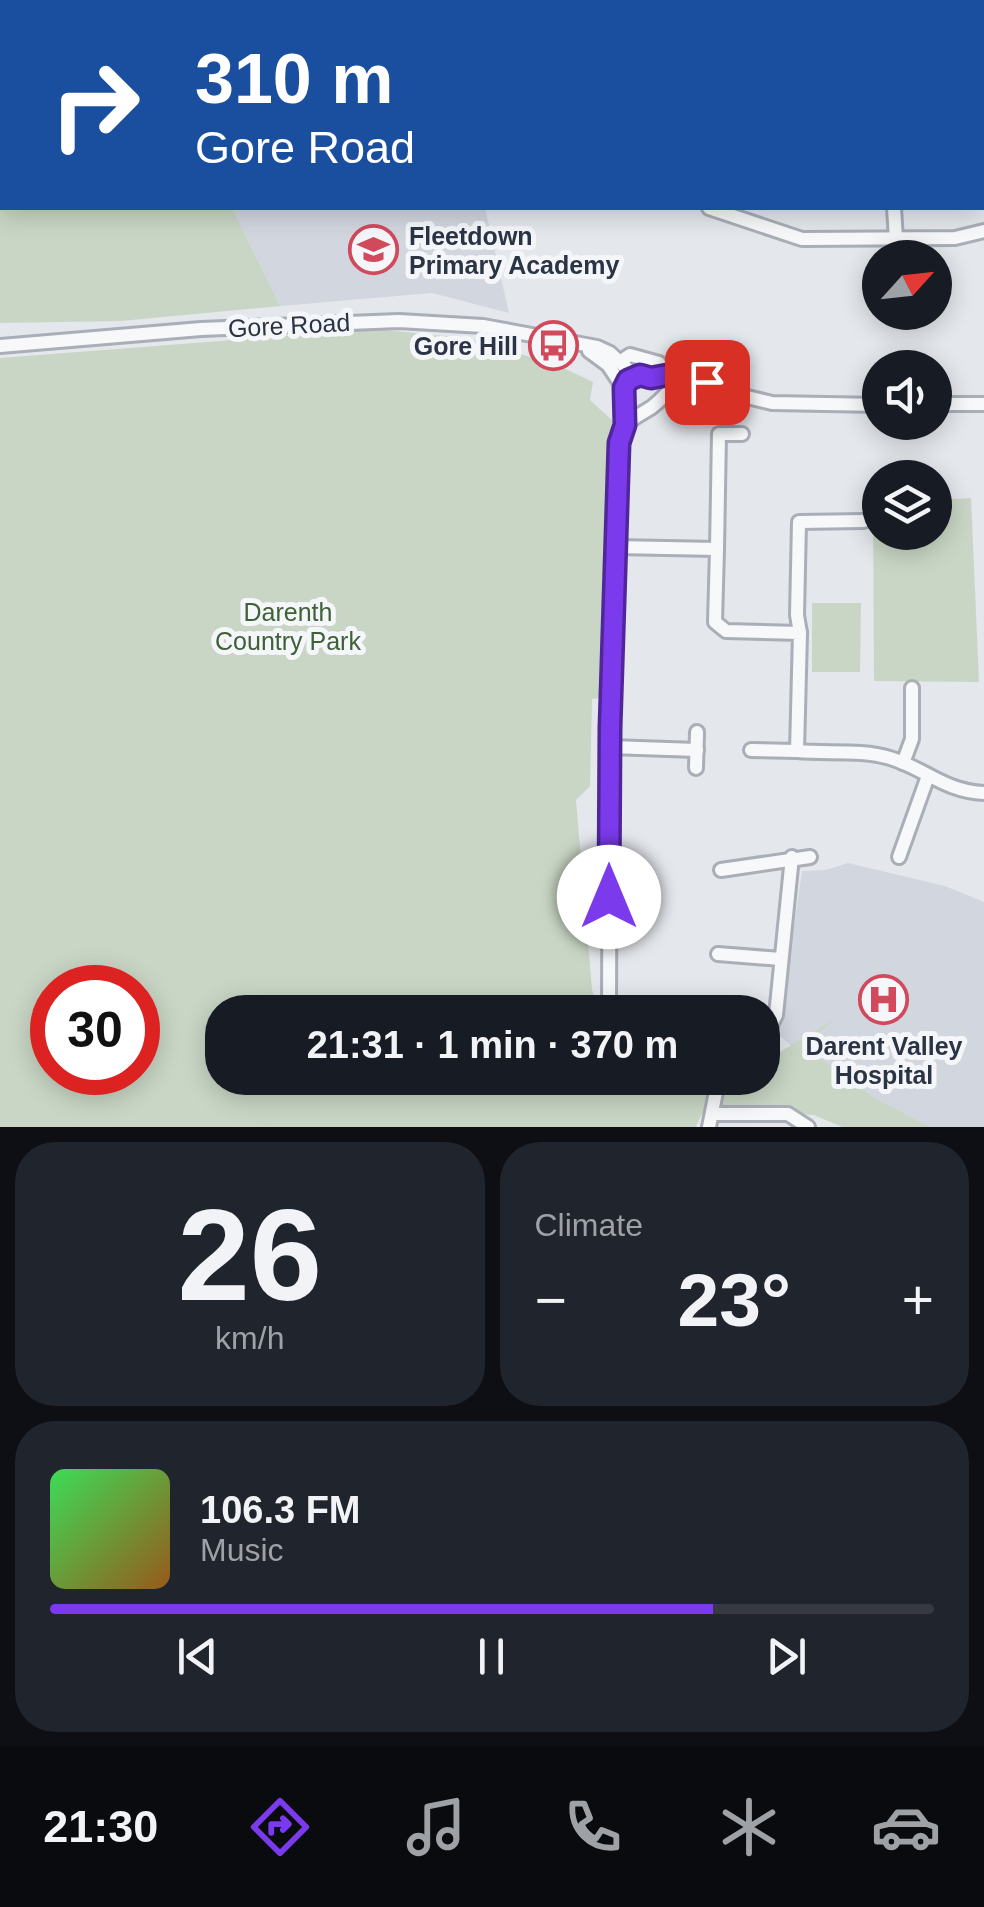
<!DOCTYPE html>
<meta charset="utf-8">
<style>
:root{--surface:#171b24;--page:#20242c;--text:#f1f3f6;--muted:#9ea1a6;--line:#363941;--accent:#7c3aed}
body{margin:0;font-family:Helvetica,sans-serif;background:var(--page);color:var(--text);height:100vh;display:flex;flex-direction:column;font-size:38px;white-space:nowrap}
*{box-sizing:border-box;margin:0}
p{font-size:32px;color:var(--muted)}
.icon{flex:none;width:55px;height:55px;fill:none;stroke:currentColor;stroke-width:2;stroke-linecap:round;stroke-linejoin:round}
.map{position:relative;height:1127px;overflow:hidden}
.details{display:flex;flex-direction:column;gap:15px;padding:15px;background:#0d0f14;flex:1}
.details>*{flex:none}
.banner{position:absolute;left:0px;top:0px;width:985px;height:210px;box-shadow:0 5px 25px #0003;background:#1a4fa0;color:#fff;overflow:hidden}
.needle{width:65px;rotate:63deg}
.buttons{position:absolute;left:862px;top:240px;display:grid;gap:20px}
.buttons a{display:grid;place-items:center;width:90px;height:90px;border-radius:50%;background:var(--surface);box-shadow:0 5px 25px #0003;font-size:50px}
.speed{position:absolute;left:30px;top:965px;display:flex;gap:20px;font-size:50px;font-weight:700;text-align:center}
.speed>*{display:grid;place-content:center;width:130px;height:130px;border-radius:50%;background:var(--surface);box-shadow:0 5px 25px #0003;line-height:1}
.speed .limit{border:15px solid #d22;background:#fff;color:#111}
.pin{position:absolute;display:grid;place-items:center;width:85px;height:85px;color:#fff;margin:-42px;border-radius:20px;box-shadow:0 5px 15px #0006}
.me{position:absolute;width:110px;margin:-55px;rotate:0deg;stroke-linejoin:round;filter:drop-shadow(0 0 8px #0008)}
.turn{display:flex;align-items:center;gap:35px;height:210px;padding:0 30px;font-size:45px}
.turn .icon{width:130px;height:130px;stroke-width:2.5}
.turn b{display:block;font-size:70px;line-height:85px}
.big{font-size:75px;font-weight:700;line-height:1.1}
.details .widget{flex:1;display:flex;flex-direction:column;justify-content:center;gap:15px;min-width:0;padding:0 35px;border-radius:40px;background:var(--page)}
.details .dial{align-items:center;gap:0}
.dial b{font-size:130px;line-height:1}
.song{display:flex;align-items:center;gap:30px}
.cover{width:120px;height:120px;border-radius:15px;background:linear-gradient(135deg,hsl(130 70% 55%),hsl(30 70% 35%))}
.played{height:10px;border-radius:5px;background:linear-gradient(90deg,var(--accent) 75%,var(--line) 75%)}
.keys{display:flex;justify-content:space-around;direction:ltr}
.heat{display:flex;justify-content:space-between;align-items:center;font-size:55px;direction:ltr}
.details .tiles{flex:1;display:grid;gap:15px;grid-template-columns:1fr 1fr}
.widget:last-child{grid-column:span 2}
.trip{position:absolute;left:205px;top:995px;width:575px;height:100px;border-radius:40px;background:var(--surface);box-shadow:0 5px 25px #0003;font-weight:700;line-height:100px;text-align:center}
.dock{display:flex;height:160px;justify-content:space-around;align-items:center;background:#090b0e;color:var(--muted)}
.dock .icon{width:70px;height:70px}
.dock .active{color:var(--accent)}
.dock b{font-size:45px;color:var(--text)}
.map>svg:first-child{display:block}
.built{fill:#d2d6de}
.green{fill:#c9d6c5;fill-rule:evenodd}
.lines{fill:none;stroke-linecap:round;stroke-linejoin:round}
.minor-casing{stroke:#a9aeb7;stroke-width:18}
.minor{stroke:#f7f8fa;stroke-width:12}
.route-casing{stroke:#51269a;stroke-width:25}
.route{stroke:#7c3aed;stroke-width:18}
.labels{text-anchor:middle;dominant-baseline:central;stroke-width:10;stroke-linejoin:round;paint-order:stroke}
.poi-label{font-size:25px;font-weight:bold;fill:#2b3445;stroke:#f4f6f9;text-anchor:start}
.street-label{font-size:25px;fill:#2b3445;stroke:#f4f6f9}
.park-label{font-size:25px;fill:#3f6138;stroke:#f4f6f9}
</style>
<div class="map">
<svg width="984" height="1127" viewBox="0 0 984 1127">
<rect width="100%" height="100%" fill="#e4e7ec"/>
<g class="built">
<path d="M232,208H485L509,313L432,293L280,306Z"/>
<path d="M848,863L945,886L984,902V1127H881L779,1035L802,871L826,870Z"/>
</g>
<g class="green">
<path d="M0,0H315L317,2H2V208H232L280,306L121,321L0,323Z"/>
<path d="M375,329L473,339L559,366L593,382L590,400L613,421L600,698L592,699L590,786L576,800L592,990L600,1012H222V1078H653C686,1094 727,1078 762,1078L763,1062L835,1019L819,1033L821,1059L876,1099L930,1127H842L814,1115L729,1110L701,1115L696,1127H0V358ZM52,988H138V1072H52Z"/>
<path d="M971,498L979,682L874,681L873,503H880V532H935V500Z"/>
<path d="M812,603H861L860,672H812Z"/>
</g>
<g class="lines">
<defs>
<g id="minor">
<path d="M388,0L389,2"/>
<path d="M556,0L557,2"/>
<path d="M868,0L872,2"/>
<path d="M687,2L688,0"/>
<path d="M982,49L984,48"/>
<path d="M982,101L984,104"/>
<path d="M709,208L802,239L955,238L984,231"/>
<path d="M894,208L896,239"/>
<path d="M0,346L201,329L399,321L483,326L597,347L610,353L635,376"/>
<path d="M589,351L608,365L624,389"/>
<path d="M621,361L630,355L659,363L664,374"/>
<path d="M635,376L651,378L671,373L688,374L743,396L772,403L880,405"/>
<path d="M935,404H984"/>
<path d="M625,425C634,417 643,413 652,407C674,390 666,383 700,383"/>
<path d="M615,547L717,549L715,622L726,631L800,633L797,751C827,754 861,749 890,758C926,769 944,791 984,793"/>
<path d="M717,549L719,434H742"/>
<path d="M800,633L797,615L799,522L864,521"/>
<path d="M610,747L697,750"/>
<path d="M751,750L797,751"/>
<path d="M903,763L912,739V688"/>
<path d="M696,768L697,732"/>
<path d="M899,857L928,776"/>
<path d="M721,870L810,857"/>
<path d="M718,954L781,959"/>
<path d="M609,1012L610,729L619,443L625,425L624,389L635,376"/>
<path d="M762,1042L776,1015L792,857"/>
<path d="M712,1114H788L808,1127"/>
<path d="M709,1127L716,1092L713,1078"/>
</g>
</defs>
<use href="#minor" class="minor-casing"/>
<use href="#minor" class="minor"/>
</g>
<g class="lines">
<defs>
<path id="route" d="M609,897L610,728L619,443L625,425L624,388L628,380L640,375L651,378L678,373L707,382"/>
</defs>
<use href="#route" class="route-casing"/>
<use href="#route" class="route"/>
</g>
<defs>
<symbol id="school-ring" viewBox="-11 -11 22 22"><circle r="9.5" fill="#f4f6f9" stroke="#d1495b" stroke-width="1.5"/><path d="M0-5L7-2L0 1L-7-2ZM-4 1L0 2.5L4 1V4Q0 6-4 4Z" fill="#d1495b"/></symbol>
<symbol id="bus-ring" viewBox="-11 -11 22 22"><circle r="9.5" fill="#f4f6f9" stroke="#d1495b" stroke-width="1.5"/><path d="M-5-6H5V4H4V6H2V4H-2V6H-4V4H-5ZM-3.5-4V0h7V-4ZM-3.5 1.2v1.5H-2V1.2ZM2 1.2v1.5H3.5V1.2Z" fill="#d1495b"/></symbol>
<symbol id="hospital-ring" viewBox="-11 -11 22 22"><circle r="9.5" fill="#f4f6f9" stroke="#d1495b" stroke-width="1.5"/><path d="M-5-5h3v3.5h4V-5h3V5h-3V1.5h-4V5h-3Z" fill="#d1495b"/></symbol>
</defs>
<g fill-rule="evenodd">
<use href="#school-ring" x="346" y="222" width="55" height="55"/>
<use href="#bus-ring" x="526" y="318" width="55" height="55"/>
<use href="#hospital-ring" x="856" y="972" width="55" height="55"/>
</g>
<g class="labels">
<g class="poi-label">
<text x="409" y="236">Fleetdown<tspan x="409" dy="29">Primary Academy</tspan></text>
<text x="518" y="346" text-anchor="end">Gore Hill</text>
<text x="884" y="1046" text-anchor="middle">Darent Valley<tspan x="884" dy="29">Hospital</tspan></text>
</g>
<g class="street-label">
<text transform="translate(289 325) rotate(-3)">Gore Road</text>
</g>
<g class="park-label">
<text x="288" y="612">Darenth<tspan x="288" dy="29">Country Park</tspan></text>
</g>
</g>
</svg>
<div class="buttons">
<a><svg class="needle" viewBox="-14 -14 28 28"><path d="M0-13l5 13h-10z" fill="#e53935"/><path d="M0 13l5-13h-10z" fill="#9ea1a6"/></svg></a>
<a><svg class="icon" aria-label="sound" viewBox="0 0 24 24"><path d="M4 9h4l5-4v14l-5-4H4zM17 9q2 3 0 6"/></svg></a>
<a><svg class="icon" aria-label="layers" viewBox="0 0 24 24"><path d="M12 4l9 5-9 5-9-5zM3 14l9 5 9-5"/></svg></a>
</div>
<div class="speed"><div class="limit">30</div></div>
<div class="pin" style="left:707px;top:382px;background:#d93025"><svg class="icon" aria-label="arrive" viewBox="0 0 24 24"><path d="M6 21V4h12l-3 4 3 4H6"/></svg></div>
<svg class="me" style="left:609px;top:897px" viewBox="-20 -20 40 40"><circle r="19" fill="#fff"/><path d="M0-13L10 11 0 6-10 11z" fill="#7c3aed"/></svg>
<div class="trip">21:31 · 1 min · 370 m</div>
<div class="banner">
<div class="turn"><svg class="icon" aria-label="right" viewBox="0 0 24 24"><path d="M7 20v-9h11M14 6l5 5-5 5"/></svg><div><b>310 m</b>Gore Road</div></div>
</div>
</div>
<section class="details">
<div class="tiles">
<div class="widget dial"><b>26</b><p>km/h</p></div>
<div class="widget"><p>Climate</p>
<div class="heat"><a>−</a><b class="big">23°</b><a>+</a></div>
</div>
<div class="widget">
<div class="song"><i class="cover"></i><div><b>106.3 FM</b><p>Music</p></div></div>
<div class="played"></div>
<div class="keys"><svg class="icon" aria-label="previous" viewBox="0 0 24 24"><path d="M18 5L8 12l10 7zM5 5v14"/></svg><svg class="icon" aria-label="pause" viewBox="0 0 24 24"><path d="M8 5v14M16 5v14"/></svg><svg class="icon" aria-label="next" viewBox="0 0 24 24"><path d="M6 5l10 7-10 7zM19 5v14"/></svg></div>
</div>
</div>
</section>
<nav class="dock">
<b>21:30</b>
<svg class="icon active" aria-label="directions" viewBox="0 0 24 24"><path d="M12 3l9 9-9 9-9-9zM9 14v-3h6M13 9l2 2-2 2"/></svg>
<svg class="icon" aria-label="music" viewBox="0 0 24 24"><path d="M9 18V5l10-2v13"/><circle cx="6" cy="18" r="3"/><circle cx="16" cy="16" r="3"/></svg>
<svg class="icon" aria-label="phone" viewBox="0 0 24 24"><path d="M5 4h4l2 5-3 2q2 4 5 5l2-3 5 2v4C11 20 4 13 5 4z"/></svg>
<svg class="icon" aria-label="climate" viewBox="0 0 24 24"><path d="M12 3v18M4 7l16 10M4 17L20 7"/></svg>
<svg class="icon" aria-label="car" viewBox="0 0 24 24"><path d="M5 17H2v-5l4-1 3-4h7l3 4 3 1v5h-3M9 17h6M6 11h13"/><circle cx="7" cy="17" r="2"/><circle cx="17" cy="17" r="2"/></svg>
</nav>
